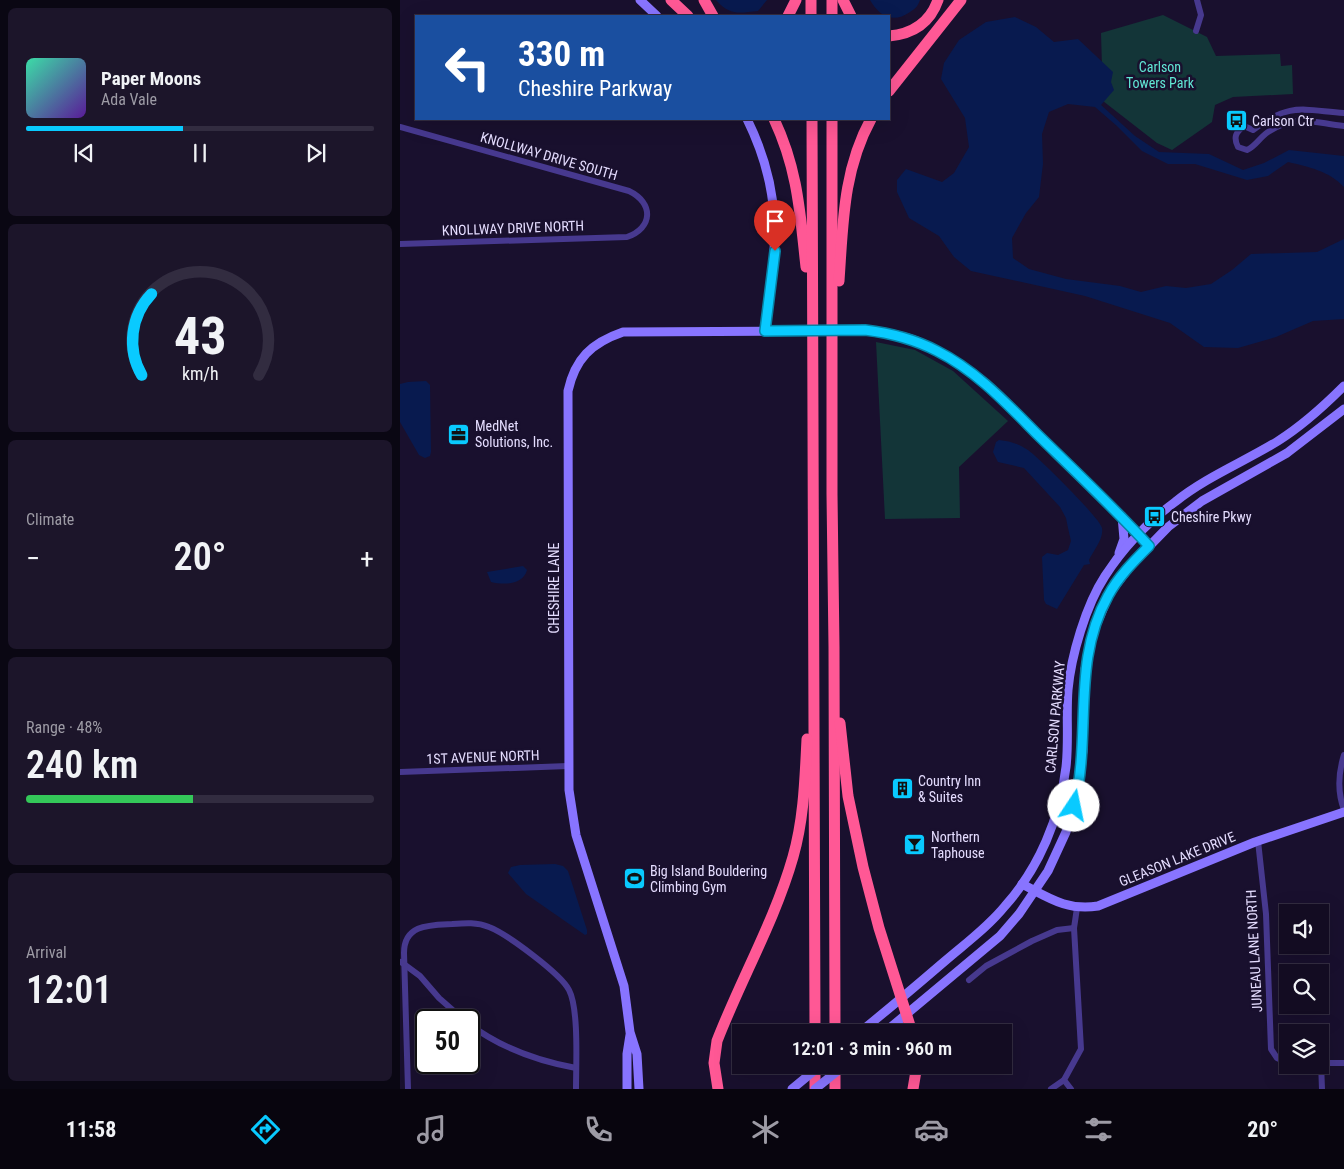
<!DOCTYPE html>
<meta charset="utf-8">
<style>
:root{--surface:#130c22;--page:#1c152a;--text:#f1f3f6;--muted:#9d9ba5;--line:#322c40;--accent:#09caff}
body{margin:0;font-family:"Roboto Condensed",sans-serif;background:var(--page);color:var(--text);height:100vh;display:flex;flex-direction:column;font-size:19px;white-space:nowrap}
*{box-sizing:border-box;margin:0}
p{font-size:16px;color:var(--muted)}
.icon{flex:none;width:28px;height:28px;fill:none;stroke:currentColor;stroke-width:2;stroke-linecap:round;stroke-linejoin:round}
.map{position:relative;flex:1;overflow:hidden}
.sheet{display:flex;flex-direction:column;gap:8px;padding:8px;background:#0a0713;width:400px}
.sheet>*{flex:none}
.hud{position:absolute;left:15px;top:15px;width:475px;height:105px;border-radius:0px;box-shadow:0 5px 20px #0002,0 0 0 1px var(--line);background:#1a4fa0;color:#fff;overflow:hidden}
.fabs{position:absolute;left:879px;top:904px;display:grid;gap:10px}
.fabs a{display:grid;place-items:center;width:50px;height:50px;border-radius:0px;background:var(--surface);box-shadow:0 5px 20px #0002,0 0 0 1px var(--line);font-size:25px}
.speed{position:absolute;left:15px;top:1009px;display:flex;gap:10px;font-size:25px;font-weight:700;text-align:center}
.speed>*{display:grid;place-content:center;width:65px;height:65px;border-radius:50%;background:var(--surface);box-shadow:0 5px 20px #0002,0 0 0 1px var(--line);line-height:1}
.speed .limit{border:2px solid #111;border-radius:8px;background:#fff;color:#111}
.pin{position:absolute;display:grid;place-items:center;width:42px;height:42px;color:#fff;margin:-51px -21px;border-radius:50% 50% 50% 0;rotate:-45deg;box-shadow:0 0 5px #0007}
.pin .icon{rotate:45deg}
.me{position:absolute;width:55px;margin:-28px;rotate:11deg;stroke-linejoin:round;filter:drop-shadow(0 0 4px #0008)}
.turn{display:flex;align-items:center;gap:18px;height:105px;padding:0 20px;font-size:22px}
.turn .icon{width:65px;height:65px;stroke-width:2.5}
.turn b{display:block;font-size:35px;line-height:42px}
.big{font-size:38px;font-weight:600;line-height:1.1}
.sheet .card{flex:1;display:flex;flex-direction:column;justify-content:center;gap:8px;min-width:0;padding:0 18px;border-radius:8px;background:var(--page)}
.sheet .dial{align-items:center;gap:0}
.dial svg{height:130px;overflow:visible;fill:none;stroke:var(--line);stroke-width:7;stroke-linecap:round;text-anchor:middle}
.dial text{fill:var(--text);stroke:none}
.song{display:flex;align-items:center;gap:15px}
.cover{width:60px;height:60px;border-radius:8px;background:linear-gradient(135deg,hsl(160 70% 55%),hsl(270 70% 35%))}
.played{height:5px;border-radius:2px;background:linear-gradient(90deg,var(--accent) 45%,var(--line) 45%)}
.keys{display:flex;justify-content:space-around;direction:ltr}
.heat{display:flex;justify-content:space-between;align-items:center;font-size:28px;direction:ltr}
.charge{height:8px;border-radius:4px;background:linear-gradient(90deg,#34c759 48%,var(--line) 0)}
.trip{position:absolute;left:332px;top:1024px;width:280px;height:50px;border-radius:0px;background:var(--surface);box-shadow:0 5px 20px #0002,0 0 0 1px var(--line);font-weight:600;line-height:50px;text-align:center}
.tabs{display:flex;height:80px;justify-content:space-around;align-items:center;background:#08050e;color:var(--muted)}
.tabs .icon{width:35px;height:35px}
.tabs .on{color:var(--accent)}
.tabs b{font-size:22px;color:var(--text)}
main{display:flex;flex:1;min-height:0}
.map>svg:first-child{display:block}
.green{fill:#133538}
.water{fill:#081a4f}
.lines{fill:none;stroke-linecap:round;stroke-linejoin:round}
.street{stroke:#47398f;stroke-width:6}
.secondary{stroke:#8874ff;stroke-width:9}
.highway{stroke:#ff5895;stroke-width:11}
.secondary-bridge{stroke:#8874ff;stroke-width:9}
.route-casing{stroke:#0683a6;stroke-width:12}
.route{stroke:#09caff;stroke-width:9}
.labels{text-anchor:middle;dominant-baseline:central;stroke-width:5;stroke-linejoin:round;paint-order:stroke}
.park-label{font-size:14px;fill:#61e7d5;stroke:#19102e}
.poi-label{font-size:14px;fill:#e5ddff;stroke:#19102e;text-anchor:start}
.street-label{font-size:14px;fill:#e5ddff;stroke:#19102e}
</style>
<main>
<section class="sheet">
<div class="card">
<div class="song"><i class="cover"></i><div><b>Paper Moons</b><p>Ada Vale</p></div></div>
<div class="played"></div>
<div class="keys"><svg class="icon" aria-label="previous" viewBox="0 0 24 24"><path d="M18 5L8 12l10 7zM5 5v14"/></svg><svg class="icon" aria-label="pause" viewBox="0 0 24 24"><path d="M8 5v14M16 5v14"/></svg><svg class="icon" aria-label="next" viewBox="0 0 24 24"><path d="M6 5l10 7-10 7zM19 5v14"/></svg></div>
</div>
<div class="card dial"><svg viewBox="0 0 100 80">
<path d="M14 69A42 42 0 1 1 86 69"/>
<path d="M14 69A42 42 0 0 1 20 19" stroke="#09caff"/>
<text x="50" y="56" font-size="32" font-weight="700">43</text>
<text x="50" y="72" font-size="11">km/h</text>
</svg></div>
<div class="card"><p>Climate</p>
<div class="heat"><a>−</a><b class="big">20°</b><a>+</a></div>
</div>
<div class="card"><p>Range · 48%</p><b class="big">240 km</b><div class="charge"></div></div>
<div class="card"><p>Arrival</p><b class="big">12:01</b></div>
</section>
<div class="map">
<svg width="944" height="1089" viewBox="0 0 944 1089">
<rect width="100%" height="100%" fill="#19102e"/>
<g class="green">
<path d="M763,15L807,37L816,56L880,54L881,66L892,65L893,94L833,97L815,105L812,122L772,150L757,143L703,101L701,33Z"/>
<path d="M476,342L515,350L553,371L608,421L559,467L560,518L485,519Z"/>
</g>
<g class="water">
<path d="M316,0H367L358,11C339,13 330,16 316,0Z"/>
<path d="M470,0H520C518,6 515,9 510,12C493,24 479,16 470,0Z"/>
<path d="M615,17L636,27L654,42L678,39L713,72L711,82L714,90L701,105L735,136L759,152L809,154L843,170L864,163L889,150L944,156V187C929,171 909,167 888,162L868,176L847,180L795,164H768L742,151L717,126L695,107L668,104L649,112L642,134L643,164L639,197L626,213L612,238L613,258L629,269L666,279L720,286L741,292L766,286L786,288L811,284L832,270L851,254L917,252L944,239V319L913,321L876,337L838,348L804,347L770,323L685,296L571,271L554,257L539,236L509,218L497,192V180L506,169L542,182L554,173L569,147L565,118L541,79L544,63L559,40L586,22Z"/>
<path d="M26,381L30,385L31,452L30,456L25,458L19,455L0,422V384L8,382Z"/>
<path d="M599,440C610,441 619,444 628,450C639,458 700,518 702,528C704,539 693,551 689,560L690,564L684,565L657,609L646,604L644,600L642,557L647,553L658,555L668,550L671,541L668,528L666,518L660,507L624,468L598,462L593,452L596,442Z"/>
<path d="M123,566L127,570C123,585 104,585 91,582L87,572Z"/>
<path d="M155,864L163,866L168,871L187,930V934L185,935L126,894L108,873L111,867L120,865Z"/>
</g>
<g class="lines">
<g class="street">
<path d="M796,31L801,15L797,0"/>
<path d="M944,113C902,110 890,102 853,130L844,126C836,132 833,137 838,147L847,150C856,146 860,137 868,132C896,113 914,123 944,126"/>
<path d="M0,127L229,191C254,203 253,228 227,237L0,244"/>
<path d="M944,755C938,774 937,791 944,810"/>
<path d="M0,772L168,766"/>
<path d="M858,841L866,914L871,1049L877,1058L888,1063"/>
<path d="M1,962L20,976L39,998L64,1020"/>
<path d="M569,980L586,966L632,941L657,930L674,928"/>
<path d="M69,1024C101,1048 137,1061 176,1068"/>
<path d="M920,1063H944"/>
<path d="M921,1063L922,1089"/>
<path d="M8,1089L4,953C4,924 30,925 52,924C65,923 77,922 89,927C107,934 161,974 169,990C179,1009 176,1065 176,1089"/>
<path d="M651,1089L664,1080"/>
<path d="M671,1089L664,1080L681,1049L674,928L677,908"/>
</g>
<g class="secondary">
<path d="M240,0L257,16"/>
<path d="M347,119C385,196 376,249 365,331"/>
<path d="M446,330C473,330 500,333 524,344C572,366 608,405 645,441C680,475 715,510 749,546"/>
<path d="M719,553L724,539L722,516"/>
<path d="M622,884C649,898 667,911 698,906L855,842L944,812"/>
<path d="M460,1032C489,1009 517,985 545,961C566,943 588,927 605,906C639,868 660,818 666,767C669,741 666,715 668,690C671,656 686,605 705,576C723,548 748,522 775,502C806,477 844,462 878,441C902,426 924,406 944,386"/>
<path d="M485,1032L600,936L619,914L648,871L666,832L677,794L683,751L685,669L692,635L709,595L719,581L731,565L768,527L802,501L887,453L944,409"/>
<path d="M227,1089V1054L230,1035"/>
<path d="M239,1089L237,1054L230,1032L224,986L176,835L169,790L168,391C175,359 191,343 223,332L393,331"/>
</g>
<g class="highway">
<path d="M271,0L288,16"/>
<path d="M304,0L313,16"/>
<path d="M411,0V16"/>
<path d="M432,0V16"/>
<path d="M443,0L451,16"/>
<path d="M388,16L396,0"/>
<path d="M489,36C512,34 530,23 538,0"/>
<path d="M489,91L561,0"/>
<path d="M374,119C398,170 400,213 406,267"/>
<path d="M412,119L415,1032"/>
<path d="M432,119V494L434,647L435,1032"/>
<path d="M439,281C443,224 443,170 471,119"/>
<path d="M440,723L448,796L463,867L479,928L512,1032"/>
<path d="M415,1065V1089"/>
<path d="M318,1089L314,1063L317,1041C341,979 375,920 393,857C404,819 405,778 407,739"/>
<path d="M435,1089V1065"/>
<path d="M513,1089L517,1065"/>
</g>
<g class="secondary-bridge">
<path d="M393,331L446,330"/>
<path d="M392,1089L421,1065"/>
<path d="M415,1089L445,1065"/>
</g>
</g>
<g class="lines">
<defs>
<path id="route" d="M375,251L365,331L465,330C490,333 514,339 537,351C577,371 608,405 639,436C676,472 714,508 749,546C734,561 718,577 708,596C671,662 692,736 674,806"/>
</defs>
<use href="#route" class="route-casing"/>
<use href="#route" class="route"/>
</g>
<defs>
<symbol id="bus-square" viewBox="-11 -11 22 22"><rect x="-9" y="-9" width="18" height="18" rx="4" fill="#09caff" stroke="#19102e"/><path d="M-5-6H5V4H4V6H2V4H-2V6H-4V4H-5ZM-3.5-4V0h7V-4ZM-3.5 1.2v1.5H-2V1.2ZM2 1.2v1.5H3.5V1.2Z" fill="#111"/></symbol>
<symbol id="office-square" viewBox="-11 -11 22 22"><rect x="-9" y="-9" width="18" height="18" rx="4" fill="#09caff" stroke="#19102e"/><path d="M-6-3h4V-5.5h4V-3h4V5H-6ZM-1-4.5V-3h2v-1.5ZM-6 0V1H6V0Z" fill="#111"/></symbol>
<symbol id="building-square" viewBox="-11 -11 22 22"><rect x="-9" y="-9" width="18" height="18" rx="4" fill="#09caff" stroke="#19102e"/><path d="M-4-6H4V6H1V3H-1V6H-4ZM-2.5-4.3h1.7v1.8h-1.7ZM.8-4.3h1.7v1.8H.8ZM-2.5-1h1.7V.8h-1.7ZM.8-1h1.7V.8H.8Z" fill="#111"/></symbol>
<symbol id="bar-square" viewBox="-11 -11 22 22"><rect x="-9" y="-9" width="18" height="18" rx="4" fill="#09caff" stroke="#19102e"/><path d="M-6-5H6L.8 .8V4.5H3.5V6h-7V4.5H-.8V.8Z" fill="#111"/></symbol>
<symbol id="stadium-square" viewBox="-11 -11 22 22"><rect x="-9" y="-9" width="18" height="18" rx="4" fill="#09caff" stroke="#19102e"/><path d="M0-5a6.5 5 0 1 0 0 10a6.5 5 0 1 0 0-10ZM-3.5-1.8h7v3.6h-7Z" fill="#111"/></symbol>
</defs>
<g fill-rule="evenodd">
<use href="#bus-square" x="824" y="108" width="25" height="25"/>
<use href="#office-square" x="46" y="422" width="25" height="25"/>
<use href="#bus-square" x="742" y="504" width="25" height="25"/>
<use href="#building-square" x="490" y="776" width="25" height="25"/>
<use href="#bar-square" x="502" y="832" width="25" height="25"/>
<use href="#stadium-square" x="222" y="866" width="25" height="25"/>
</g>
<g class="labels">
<g class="park-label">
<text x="760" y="67">Carlson<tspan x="760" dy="16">Towers Park</tspan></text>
</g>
<g class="poi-label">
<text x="852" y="121">Carlson Ctr</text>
<text x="75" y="426">MedNet<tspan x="75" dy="16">Solutions, Inc.</tspan></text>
<text x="771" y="517">Cheshire Pkwy</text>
<text x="518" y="781">Country Inn<tspan x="518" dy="16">&amp; Suites</tspan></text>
<text x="531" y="837">Northern<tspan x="531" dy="16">Taphouse</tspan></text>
<text x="250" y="871">Big Island Bouldering<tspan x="250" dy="16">Climbing Gym</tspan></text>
</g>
<g class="street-label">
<text transform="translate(149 156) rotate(16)">KNOLLWAY DRIVE SOUTH</text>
<text transform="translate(113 228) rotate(-2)">KNOLLWAY DRIVE NORTH</text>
<text transform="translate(154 588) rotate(-90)">CHESHIRE LANE</text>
<text transform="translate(655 717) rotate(-85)">CARLSON PARKWAY</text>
<text transform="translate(83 757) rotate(-2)">1ST AVENUE NORTH</text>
<text transform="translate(777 859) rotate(-22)">GLEASON LAKE DRIVE</text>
<text transform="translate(854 951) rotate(-93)">JUNEAU LANE NORTH</text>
</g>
</g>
</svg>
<div class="fabs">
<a><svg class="icon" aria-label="sound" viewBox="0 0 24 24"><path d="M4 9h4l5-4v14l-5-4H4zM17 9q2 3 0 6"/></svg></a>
<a><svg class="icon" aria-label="search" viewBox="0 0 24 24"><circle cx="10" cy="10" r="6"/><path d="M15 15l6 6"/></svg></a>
<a><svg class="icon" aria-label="layers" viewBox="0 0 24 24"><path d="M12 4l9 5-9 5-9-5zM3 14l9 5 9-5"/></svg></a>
</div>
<div class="speed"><div class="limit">50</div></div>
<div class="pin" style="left:375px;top:251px;background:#d93025"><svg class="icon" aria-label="arrive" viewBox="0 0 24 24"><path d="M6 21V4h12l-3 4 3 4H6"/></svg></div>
<svg class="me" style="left:674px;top:806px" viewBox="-20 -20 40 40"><circle r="19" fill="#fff"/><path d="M0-13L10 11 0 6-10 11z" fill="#09caff"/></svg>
<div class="trip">12:01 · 3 min · 960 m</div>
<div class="hud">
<div class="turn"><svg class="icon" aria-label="left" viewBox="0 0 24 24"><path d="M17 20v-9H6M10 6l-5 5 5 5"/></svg><div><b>330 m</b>Cheshire Parkway</div></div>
</div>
</div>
</main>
<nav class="tabs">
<b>11:58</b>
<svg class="icon on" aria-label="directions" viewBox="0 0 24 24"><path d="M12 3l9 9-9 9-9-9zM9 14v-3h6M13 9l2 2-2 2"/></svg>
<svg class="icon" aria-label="music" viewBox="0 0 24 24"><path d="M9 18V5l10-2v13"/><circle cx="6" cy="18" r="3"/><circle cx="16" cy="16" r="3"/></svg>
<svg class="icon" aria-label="phone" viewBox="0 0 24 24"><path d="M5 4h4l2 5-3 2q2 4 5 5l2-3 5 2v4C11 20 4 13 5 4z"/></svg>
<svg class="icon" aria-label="climate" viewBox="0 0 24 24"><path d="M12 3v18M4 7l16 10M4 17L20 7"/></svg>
<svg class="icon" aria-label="car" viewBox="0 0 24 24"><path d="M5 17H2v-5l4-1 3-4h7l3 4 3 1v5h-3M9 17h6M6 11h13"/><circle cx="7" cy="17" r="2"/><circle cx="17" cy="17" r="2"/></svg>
<svg class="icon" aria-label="filters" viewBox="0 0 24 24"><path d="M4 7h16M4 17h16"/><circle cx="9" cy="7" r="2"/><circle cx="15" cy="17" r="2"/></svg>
<b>20°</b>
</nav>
